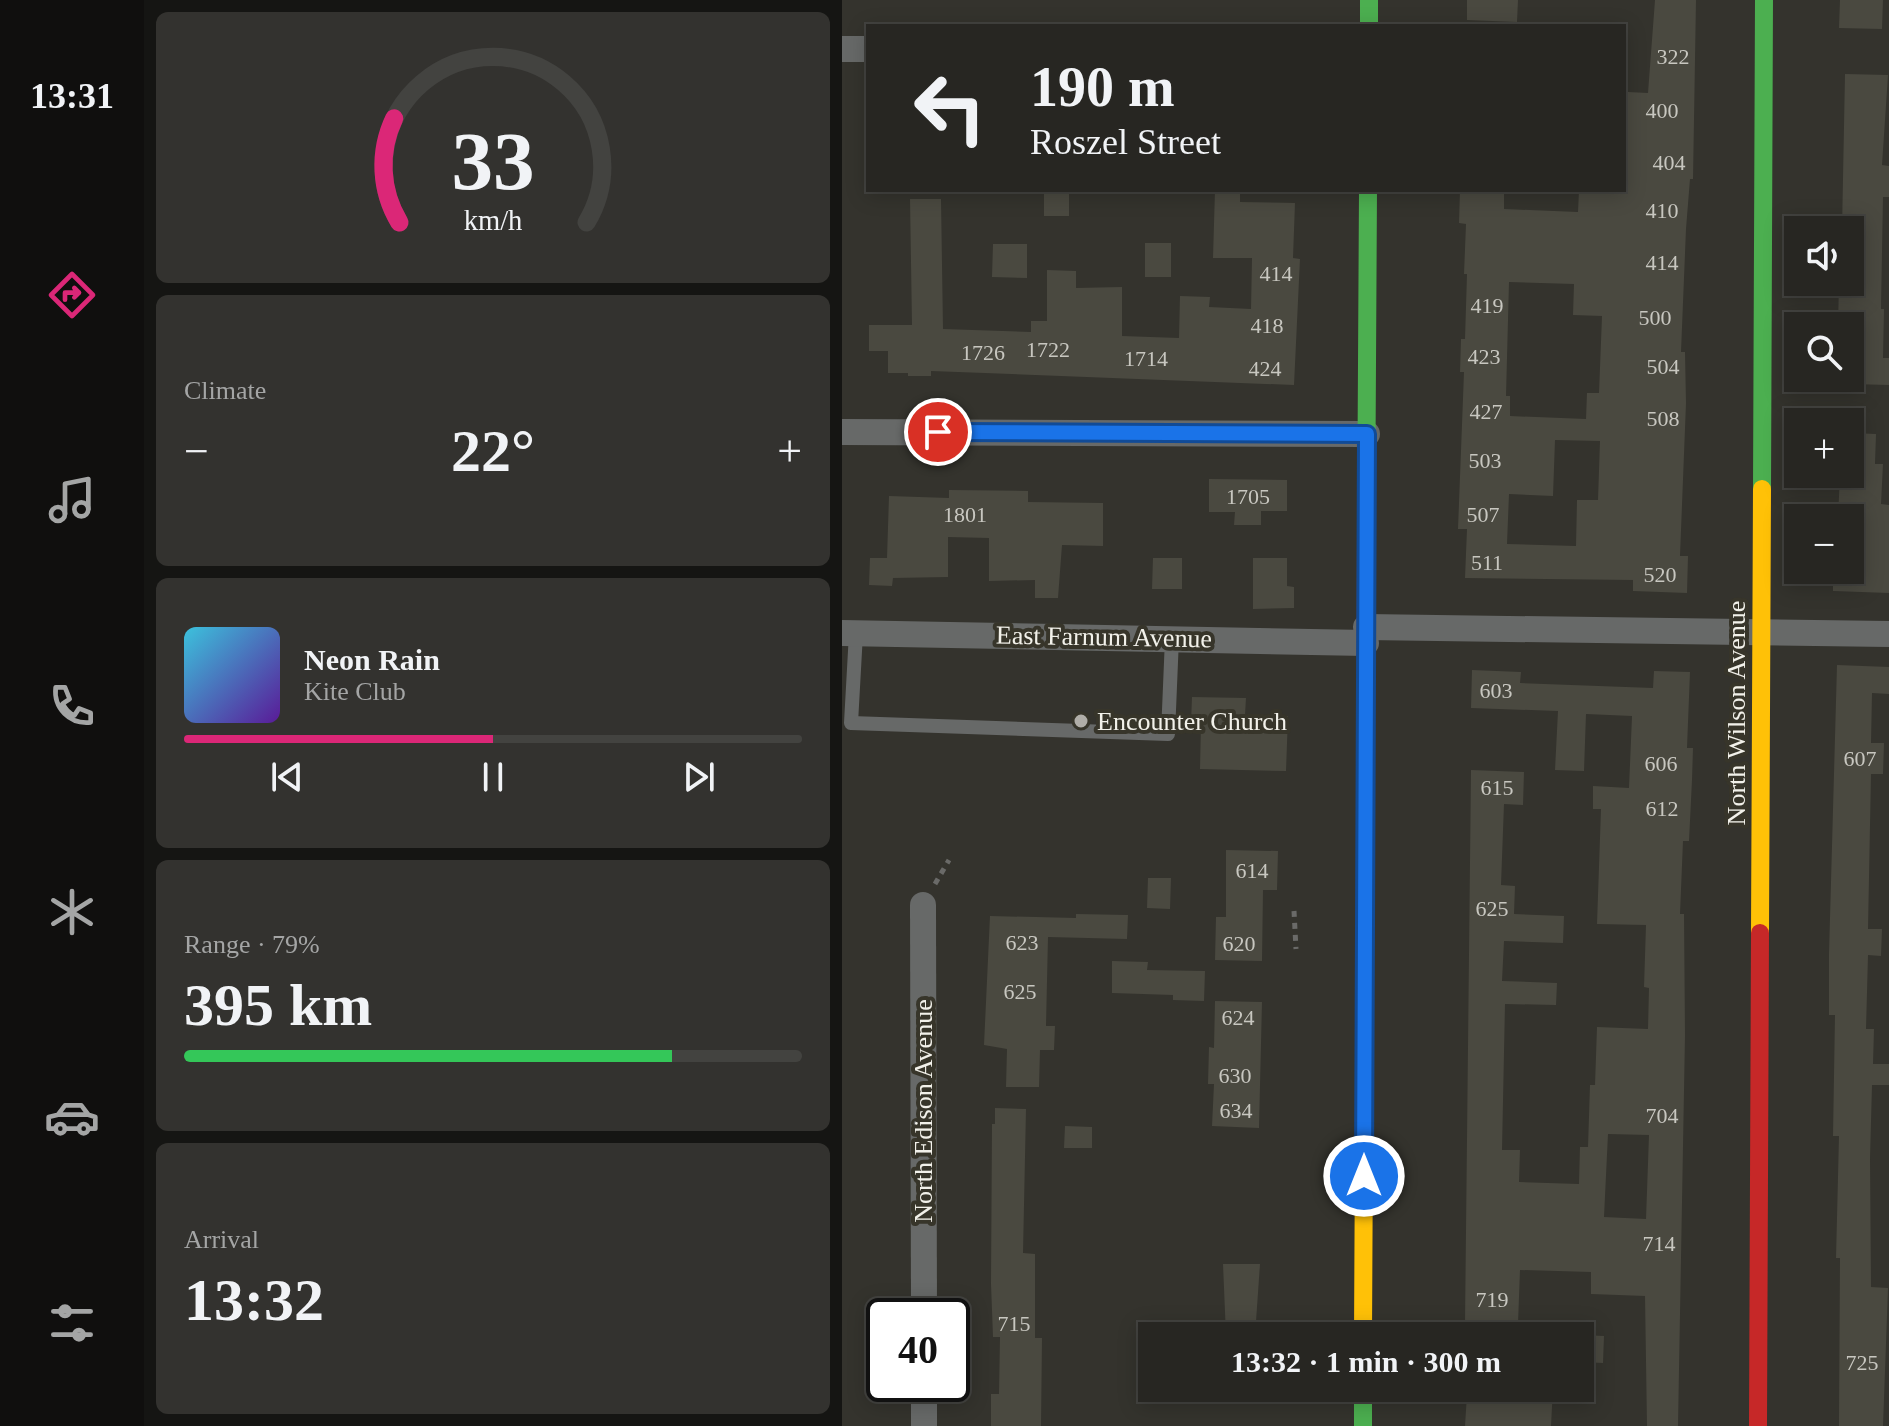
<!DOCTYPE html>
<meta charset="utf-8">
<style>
:root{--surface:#272622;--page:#33322f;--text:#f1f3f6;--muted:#a4a5a5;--line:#434340;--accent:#db2777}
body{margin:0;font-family:"Times New Roman",serif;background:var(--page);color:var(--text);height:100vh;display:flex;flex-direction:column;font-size:30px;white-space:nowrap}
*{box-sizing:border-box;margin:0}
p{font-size:26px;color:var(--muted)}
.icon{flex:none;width:44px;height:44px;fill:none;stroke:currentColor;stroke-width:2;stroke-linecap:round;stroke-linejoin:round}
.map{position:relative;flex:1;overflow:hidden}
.details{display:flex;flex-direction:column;gap:12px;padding:12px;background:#151513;width:698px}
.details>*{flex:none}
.guide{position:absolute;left:24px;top:24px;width:760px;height:168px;border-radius:0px;box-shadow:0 4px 20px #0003,0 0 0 2px var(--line);background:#272622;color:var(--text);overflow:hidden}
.tools{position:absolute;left:942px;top:216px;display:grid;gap:16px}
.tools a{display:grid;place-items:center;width:80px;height:80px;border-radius:0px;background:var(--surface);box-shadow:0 4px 20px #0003,0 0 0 2px var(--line);font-size:40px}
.speed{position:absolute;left:24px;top:1298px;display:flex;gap:16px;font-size:40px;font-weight:700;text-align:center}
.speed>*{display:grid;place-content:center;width:104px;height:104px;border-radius:50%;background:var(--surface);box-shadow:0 4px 20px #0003,0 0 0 2px var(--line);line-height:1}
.speed .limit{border:4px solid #111;border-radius:12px;background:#fff;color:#111}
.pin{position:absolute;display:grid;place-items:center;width:68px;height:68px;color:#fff;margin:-34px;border:4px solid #fff;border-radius:50%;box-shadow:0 2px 8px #0007}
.me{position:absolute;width:88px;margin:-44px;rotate:0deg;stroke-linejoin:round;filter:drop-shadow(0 0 6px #0008)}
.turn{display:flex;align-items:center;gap:28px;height:168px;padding:0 32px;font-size:36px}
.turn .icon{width:104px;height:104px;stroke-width:2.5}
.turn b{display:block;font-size:56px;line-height:68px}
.big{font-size:60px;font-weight:700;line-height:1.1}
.details .widget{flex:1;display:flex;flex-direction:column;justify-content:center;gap:12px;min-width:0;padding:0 28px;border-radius:12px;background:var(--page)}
.details .dial{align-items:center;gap:0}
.dial svg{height:208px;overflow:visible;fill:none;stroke:var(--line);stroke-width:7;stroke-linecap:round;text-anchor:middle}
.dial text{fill:var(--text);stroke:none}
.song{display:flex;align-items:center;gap:24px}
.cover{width:96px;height:96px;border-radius:12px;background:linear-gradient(135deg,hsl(190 70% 55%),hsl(270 70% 35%))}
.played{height:8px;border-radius:4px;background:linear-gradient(90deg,var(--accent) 50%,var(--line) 50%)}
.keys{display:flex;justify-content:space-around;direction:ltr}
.heat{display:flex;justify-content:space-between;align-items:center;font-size:44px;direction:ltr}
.charge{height:12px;border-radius:6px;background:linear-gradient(90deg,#34c759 79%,var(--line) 0)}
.trip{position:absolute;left:296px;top:1322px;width:456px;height:80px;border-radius:0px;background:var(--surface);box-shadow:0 4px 20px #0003,0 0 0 2px var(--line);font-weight:700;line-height:80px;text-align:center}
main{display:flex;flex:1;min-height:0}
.dock{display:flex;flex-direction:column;width:144px;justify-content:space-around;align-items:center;background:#100f0e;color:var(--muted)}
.dock .icon{width:56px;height:56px}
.dock .active{color:var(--accent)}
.dock b{font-size:36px;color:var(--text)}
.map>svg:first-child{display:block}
.building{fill:#4a4940;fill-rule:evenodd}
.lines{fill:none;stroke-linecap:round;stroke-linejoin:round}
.path{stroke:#6a6a68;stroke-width:5;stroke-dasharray:6 6;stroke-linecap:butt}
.lane{stroke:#676968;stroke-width:14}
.street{stroke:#676968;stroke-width:26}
.fast{stroke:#4caf50;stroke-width:18}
.slow{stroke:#ffc107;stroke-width:18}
.jam{stroke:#c62828;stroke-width:18}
.route-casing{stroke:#114b97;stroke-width:20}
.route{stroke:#1a73e8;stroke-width:14}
.poi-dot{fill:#b0aea8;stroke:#37352a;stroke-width:3}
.labels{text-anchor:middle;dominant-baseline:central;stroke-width:8;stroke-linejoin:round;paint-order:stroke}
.number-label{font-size:22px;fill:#c8c7c0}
.street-label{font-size:26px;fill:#f2f1ea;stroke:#37352a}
.poi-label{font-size:26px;fill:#f2f1ea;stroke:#37352a;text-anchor:start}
</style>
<main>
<nav class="dock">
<b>13:31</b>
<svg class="icon active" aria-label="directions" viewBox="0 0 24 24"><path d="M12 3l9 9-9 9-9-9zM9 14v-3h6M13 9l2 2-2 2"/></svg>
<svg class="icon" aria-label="music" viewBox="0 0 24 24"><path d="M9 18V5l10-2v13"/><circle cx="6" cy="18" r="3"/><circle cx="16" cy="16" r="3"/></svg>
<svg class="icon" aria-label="phone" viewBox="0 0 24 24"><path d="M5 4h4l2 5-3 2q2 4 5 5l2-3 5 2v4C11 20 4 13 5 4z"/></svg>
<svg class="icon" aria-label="climate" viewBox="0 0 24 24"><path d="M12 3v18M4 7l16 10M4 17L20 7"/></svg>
<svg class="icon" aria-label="car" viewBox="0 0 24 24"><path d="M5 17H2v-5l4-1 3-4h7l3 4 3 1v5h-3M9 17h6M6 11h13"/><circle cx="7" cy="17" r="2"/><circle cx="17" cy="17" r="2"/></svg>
<svg class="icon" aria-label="filters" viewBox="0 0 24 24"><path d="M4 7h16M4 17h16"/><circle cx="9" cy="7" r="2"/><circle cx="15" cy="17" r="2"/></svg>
</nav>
<section class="details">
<div class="widget dial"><svg viewBox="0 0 100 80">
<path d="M14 69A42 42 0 1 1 86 69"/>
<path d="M14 69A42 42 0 0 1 12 29" stroke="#db2777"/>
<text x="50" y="56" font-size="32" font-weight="700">33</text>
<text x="50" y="72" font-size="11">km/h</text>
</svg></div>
<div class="widget"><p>Climate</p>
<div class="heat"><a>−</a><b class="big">22°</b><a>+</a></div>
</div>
<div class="widget">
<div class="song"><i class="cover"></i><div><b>Neon Rain</b><p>Kite Club</p></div></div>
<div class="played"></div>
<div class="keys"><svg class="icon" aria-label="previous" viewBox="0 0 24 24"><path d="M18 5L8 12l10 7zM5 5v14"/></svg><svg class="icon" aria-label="pause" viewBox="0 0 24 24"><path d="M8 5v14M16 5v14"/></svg><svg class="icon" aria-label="next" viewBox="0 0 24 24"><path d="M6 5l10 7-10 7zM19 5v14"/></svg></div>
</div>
<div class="widget"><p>Range · 79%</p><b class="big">395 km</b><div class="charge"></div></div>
<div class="widget"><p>Arrival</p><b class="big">13:32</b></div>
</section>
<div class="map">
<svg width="1047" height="1426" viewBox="0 0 1047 1426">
<rect width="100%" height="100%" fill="#34332d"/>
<g class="building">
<path d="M625,0H676L675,22L625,20Z"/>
<path d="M813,0H854L851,179H848L844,229L839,352H843L844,403L838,556H846L845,593L791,591V580L623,578L625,529H616L622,372H618L619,339H623L625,274H622L624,224L617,223L618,190H662V209L736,212L737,190H782L786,92L806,93ZM667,282L732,284L731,315L760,316L757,393H745L744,419L668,416V396H664ZM713,440L758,441L756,500H735L734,546L665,544L667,494L711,496Z"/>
<path d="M998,0H1041L1040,29L997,28Z"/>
<path d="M1003,74L1046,75L1040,165L1047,166V197H1041L1039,309H1042L1041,358H1047V385L1008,384V326H996L997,282H1008V230H1000Z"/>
<rect x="202" y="190" width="25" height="26"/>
<path d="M373,190H398V202L453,203L451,258L458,259L452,385L89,371V376H66V373H46V351H27V325H70L68,199H99L101,329L189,332V321H205V270L234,271V288L280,287V336L337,338L338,296L368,297L367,307L409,309L410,258H371Z"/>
<rect x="303" y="243" width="26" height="34"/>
<path d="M151,244H185V278L150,277Z"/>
<path d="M1010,433L1034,434L1033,464H1041L1039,504L1047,505V593L991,591V570H1008V518H996L998,474H1008Z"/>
<path d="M367,479L445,480V511H419V525H392L393,512H367Z"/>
<path d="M107,490L186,491V502L261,503V546L220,545L216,598H193V580L147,581V538L106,537V577L51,578L50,586L27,585L28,558H45L47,496L107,498Z"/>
<path d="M311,558H340V589H310Z"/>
<path d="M411,558H445V586L452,587V608L411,609Z"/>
<path d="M995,665L1047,667V694L1030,693L1029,743H1042L1041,774H1029L1026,929H1040L1039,956L1026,955L1024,1029H1032L1031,1064H1047V1085H1030L1028,1158L1029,1287L1046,1288L1041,1426H997L998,1258H994L997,1136H991L993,1015H987V954Z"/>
<path d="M630,670L679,672L678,683L811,688L812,671L848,672L845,748H851L850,780L847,841H841L838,914H842L843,1035L836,1426H805L803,1296L749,1294V1272L678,1270L676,1324L623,1323L629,770L682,772L681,805L662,804L659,885L673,886L672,914L722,916L721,943L662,941L660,981L715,983L714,1005L663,1004L660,1150H678L677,1182L737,1184L738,1147H746L748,1085H753L755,1027L806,1029L807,988L802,987L804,925L755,924L759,809H751V786L787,788L790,716L744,714L742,771L713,770L716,711L629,708ZM766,1134L807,1135L804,1219L762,1217Z"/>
<path d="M350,697L404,698L403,715L446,716L444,771L358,769L359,723H349Z"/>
<path d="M384,850L436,851L435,890H421L420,961L373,960L374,917H384Z"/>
<path d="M306,878H329L328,909L305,908Z"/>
<path d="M234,914L286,915L285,939L206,937L204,1026H213L212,1050H198L197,1087H164L165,1049L142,1045L148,916L234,918Z"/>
<path d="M270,961L306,962L305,970L363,971L362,1001L331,1000V995L270,993Z"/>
<path d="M373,1001L420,1002L417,1128L370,1126L372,1084H366L367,1047L372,1048Z"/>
<path d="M153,1108L184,1109L181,1253L193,1254V1338H200L199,1426H149V1394H157L158,1337H151L149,1284L150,1124H153Z"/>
<path d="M223,1126L250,1127V1148H222Z"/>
<path d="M381,1264H418L413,1336H384Z"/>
<path d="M740,1335L762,1336L761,1363L739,1362Z"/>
<path d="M684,1388H711L709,1426H623L625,1394L683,1396Z"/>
</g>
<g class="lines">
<g class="path">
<path d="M93,884L107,860"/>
<path d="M452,911L454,949"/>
</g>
<path class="lane" d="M14,633L9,723L326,734L330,638"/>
<g class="street">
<path d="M0,49H26"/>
<path d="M0,432L525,434"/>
<path d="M524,627L1047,634"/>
<path d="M0,633L524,643"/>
<path d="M81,905L82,1316"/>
<path d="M82,1384V1426"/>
</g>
<g class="fast">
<path d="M527,0V26"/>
<path d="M920,489L922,0"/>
<path d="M524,536L526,190"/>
<path d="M521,1388V1426"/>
</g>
<g class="slow">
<path d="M918,933L920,489"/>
<path d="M521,1336L523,953"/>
</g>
<g class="jam">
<path d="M523,953L524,536"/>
<path d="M916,1426L918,933"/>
</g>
</g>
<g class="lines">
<defs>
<path id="route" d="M96,432L525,434L522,1176"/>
</defs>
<use href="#route" class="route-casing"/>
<use href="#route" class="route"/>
</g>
<circle class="poi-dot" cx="239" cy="721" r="8"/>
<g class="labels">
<g class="number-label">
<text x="831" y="56">322</text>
<text x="820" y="110">400</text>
<text x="827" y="162">404</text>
<text x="820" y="210">410</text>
<text x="820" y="262">414</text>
<text x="434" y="273">414</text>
<text x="645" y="305">419</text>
<text x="813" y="317">500</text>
<text x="425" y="325">418</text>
<text x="206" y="349">1722</text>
<text x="141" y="352">1726</text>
<text x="642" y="356">423</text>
<text x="304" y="358">1714</text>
<text x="821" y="366">504</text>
<text x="423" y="368">424</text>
<text x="644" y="411">427</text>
<text x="821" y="418">508</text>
<text x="643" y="460">503</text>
<text x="406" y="496">1705</text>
<text x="123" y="514">1801</text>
<text x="641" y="514">507</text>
<text x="645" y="562">511</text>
<text x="818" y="574">520</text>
<text x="654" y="690">603</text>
<text x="1018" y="758">607</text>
<text x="819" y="763">606</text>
<text x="655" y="787">615</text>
<text x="820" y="808">612</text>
<text x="410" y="870">614</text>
<text x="650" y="908">625</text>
<text x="180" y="942">623</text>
<text x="397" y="943">620</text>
<text x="178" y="991">625</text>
<text x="396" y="1017">624</text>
<text x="393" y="1075">630</text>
<text x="394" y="1110">634</text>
<text x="820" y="1115">704</text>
<text x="817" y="1243">714</text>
<text x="650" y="1299">719</text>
<text x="172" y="1323">715</text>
<text x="1020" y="1362">725</text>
</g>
<g class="street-label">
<text transform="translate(262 637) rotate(1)">East Farnum Avenue</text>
<text transform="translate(894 713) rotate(-90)">North Wilson Avenue</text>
<text transform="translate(81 1111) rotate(-90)">North Edison Avenue</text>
</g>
<g class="poi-label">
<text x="255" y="721">Encounter Church</text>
</g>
</g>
</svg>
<div class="tools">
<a><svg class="icon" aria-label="sound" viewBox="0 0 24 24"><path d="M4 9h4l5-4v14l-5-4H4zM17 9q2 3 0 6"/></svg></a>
<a><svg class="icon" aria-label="search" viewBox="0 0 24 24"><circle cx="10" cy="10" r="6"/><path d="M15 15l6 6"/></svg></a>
<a>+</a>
<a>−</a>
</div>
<div class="speed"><div class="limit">40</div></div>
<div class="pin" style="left:96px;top:432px;background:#d93025"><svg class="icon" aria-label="arrive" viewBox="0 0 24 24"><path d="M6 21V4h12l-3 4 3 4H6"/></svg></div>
<svg class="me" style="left:522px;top:1176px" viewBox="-20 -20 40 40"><circle r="17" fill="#1a73e8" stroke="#fff" stroke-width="3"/><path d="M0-11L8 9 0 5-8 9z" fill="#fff"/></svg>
<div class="trip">13:32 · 1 min · 300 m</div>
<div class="guide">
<div class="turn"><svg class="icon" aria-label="left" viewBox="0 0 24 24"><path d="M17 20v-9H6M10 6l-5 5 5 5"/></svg><div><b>190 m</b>Roszel Street</div></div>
</div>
</div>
</main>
